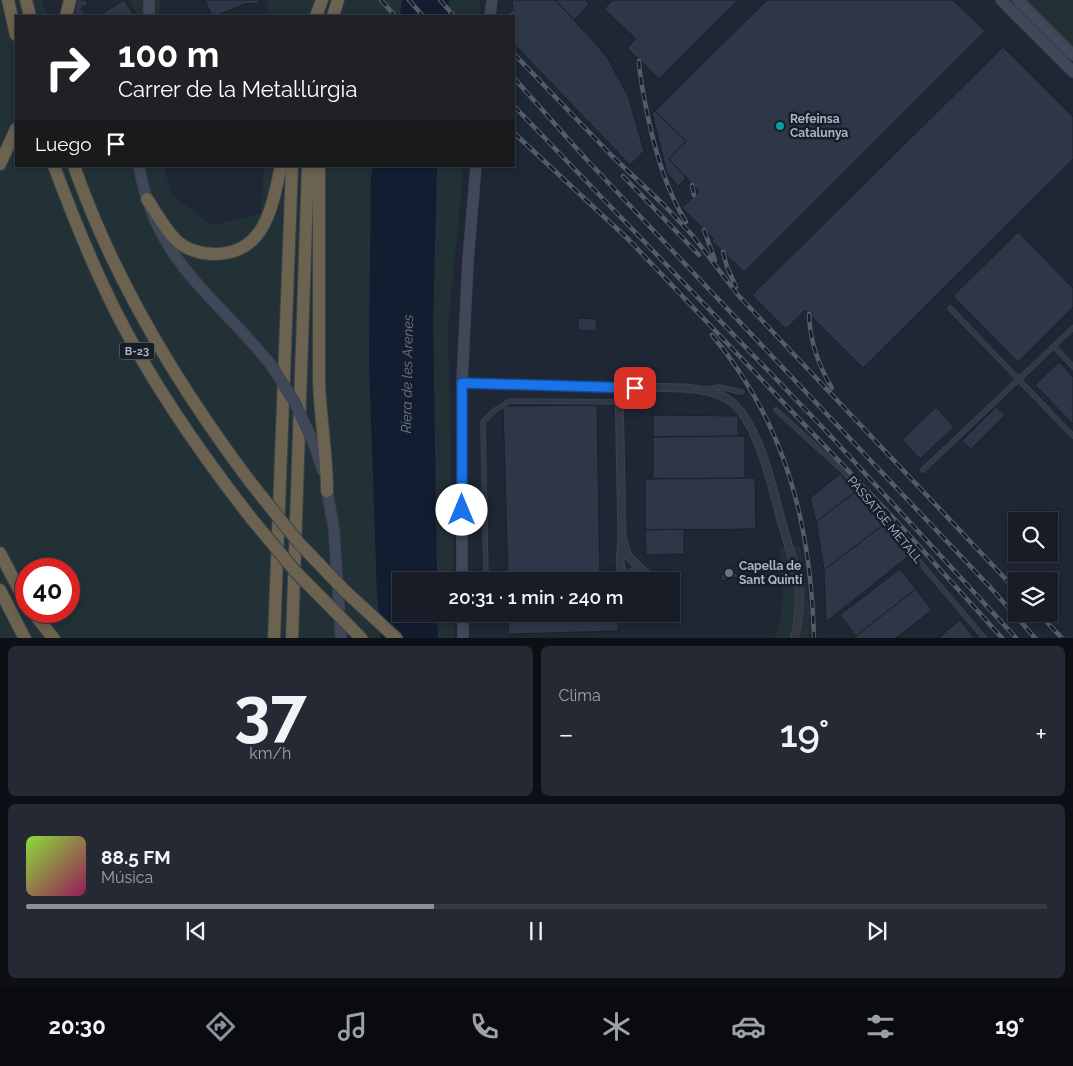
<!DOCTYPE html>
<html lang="es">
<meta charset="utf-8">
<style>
:root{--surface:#171c27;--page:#242933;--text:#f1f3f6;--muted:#9ea1a7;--line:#363a44;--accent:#8c9099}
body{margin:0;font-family:Raleway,sans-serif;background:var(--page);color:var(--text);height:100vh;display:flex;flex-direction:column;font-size:19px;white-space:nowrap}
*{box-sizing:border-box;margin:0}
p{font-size:16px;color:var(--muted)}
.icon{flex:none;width:28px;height:28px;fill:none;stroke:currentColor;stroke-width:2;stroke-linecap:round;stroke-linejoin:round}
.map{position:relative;height:638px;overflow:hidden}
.panel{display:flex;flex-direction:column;gap:8px;padding:8px;background:#0d0f15;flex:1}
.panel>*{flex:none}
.top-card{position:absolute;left:15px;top:15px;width:500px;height:152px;border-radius:0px;box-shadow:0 2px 8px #0003,0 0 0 1px var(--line);background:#202124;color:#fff;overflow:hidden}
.buttons{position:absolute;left:1008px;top:512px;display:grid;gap:10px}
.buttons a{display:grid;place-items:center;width:50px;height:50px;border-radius:0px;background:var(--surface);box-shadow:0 2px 8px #0003,0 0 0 1px var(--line);font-size:25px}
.speed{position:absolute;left:15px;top:558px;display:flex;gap:10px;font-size:25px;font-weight:700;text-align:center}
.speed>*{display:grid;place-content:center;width:65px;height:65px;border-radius:50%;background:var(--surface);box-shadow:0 2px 8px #0003,0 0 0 1px var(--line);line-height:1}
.speed .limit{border:8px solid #d22;background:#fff;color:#111}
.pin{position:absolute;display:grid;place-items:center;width:42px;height:42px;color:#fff;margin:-21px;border-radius:10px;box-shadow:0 2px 8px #0006}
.me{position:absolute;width:55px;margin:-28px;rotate:0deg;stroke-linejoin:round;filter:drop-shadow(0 0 4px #0008)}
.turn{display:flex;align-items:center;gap:18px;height:105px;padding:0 20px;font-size:22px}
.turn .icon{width:65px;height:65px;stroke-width:2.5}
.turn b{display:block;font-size:35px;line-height:42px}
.then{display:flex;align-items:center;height:48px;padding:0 20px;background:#0003;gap:10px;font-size:19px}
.big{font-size:38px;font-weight:600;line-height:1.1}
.panel .widget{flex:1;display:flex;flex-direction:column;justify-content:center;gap:8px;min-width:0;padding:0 18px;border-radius:8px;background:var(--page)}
.panel .dial{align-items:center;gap:0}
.dial b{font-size:65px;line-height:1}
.song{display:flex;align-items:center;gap:15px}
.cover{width:60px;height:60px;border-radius:8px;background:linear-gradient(135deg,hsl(90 70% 55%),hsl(330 70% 35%))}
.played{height:5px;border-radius:2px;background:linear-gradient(90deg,var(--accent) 40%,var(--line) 40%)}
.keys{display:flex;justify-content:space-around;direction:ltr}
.heat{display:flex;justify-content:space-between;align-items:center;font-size:28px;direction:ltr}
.panel .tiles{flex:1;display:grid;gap:8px;grid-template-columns:1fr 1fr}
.widget:last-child{grid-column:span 2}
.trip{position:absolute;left:392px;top:572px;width:288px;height:50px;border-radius:0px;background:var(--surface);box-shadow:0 2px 8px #0003,0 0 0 1px var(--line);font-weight:600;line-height:50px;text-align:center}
.tabs{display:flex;height:80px;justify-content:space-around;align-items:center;background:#090b10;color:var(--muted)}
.tabs .icon{width:35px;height:35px}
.tabs .active{color:var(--accent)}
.tabs b{font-size:22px;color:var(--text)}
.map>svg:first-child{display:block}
.green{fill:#213135;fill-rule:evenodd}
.water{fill:#131d31}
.building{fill:#2e3748;stroke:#1a202b}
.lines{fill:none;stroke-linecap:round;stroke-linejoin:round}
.lane-casing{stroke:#3c424e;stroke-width:5.5}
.street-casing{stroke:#3c424e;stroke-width:9}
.secondary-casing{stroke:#3c424e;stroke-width:12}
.highway-casing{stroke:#3a404c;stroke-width:14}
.lane{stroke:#323845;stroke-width:4}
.street{stroke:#323845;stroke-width:7}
.secondary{stroke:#404758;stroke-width:10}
.highway{stroke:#6b624f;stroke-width:12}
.rail-casing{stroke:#545c6c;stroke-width:4.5}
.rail{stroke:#181e29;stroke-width:2.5;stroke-dasharray:8;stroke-linecap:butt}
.secondary-bridge-casing{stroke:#3c424e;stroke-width:12;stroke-linecap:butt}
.highway-bridge-casing{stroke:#3a404c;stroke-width:14;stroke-linecap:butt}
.secondary-bridge{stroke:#404758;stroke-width:10}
.highway-bridge{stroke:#6b624f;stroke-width:12}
.route-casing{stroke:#114b97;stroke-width:12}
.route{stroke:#1a73e8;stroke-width:9}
.culture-dot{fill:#0f9aa8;stroke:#181e29;stroke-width:2}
.worship-dot{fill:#6b7280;stroke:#181e29;stroke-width:2}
.labels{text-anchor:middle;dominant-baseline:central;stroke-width:5;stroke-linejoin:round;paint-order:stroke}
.shield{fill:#181e29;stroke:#808694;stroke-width:1}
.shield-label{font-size:11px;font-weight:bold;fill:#acb3c2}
.poi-label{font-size:12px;font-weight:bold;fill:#acb3c2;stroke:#181e29;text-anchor:start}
.street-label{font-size:12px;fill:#acb3c2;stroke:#181e29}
.water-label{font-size:14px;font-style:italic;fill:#657aa1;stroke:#181e29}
</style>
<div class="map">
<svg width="1073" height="639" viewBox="0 0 1073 639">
<rect width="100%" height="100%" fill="#1f2634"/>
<g class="green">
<path d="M0,0H42L47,16H16V166H164L171,194L212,225L261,213L264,166H373L371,180L369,361L377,590L381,638H0ZM26,569H69V611H26Z"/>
<path d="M129,0H160L161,16H138Z"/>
<path d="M267,0H402L400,16H268Z"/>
<path d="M449,0H480L479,16H448Z"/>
<path d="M994,0H1073V79Z"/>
<path d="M437,166H464L448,326L454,581H437L433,321Z"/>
<path d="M800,546L810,613L809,638L774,639C788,607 781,581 780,548Z"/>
<path d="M437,614H454L455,638H438Z"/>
</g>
<g class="water">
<path d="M402,0H449L448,16H400Z"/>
<path d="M373,166H437L433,321L437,581H401V614H437L438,638H381L377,590L369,361L371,180Z"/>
</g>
<g class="building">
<path d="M77,0H86L88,4L81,8L86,16H74Z"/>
<path d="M124,0L134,16H99Z"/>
<path d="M205,0H259L260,3L244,4L216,16H212Z"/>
<path d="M512,0H555L596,44L608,59L628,96L644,151L630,165L514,44V16H505L513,10Z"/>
<path d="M555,0H585L589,4L574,20Z"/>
<path d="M613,0H738L659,79L627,48L636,39L604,9Z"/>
<path d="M767,0H953L985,31L744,272L712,241L714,239L682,208L699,191L669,159L686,141L655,111Z"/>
<path d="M1003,47L1073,117V159L863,368L805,310L786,329L752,295Z"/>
<path d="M655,111L686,141L669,159L686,178L678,186L667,173L652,113Z"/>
<path d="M1018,232L1073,288V307L1018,362L953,296Z"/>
<path d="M578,318L597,319L596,331L578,330Z"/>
<path d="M1059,362L1073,377V424L1035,385Z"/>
<path d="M597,405L600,581H508L503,406Z"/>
<path d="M936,407L954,427L920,459L902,440Z"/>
<path d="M996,407L1005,415L971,449L962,441Z"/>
<path d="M653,415L738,416V436L653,437Z"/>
<path d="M745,436V478L653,479V437Z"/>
<path d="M840,474L855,492L816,522L810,498Z"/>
<path d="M755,478L756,529L645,530V479Z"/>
<path d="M855,492L883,525L824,570L816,522Z"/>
<path d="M883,525L909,556L826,622L824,570Z"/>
<path d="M684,529V554L646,555L645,530Z"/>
<path d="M734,567L738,577L722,581L721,577L724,570Z"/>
<path d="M900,569L916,589L856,636L840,615Z"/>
<path d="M916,589L932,610L895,639H852Z"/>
<path d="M508,614H618V631L509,634Z"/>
<path d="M960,620L975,639H937Z"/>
</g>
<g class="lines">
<defs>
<g id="lane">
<path d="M950,308L1073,436"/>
<path d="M1054,346L1073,367"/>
<path d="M705,389L719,387L742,392"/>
<path d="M776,410L842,470L985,639"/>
<path d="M923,470L1073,328"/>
<path d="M486,577L483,422L494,411L509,401L619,402"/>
</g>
<g id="street">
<path d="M462,383L684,388C704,390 723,392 737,407C762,435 772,488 782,523C788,545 796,567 799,589C800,606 799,622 794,639"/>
<path d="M619,387L622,539L620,561L623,581"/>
<path d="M623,541L628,556L643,571"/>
<path d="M624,581C630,567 646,567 652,581"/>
</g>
<g id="secondary">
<path d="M149,0V16"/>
<path d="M1001,0L1073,72"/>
<path d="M1018,0L1073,55"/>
<path d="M490,16L492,0"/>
<path d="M139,166C155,262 215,295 271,365"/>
<path d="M312,439L323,471"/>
<path d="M326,485L334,530L341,639"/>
<path d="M462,581V383L468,261L476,166"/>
<path d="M463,614V639"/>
</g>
<g id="highway">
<path d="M8,0L16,35"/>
<path d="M26,0L30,16"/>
<path d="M66,16L70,0"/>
<path d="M316,16L322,0"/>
<path d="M333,16L338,0"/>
<path d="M0,164L16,129"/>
<path d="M54,166C73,217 93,267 118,316C155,388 201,454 251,518"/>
<path d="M74,166C114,281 178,386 251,483"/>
<path d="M319,166V380C320,417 327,453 327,491"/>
<path d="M147,199C156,212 164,228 176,240C185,249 200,254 214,254C266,254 272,206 281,166"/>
<path d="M0,553L26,603"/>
<path d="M0,590L25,639"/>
<path d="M32,611L54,639"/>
<path d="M274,639L292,166"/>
<path d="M292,639L308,166"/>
</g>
</defs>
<use href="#lane" class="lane-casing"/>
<use href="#street" class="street-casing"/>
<use href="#secondary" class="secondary-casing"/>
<use href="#highway" class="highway-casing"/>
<use href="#lane" class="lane"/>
<use href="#street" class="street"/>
<use href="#secondary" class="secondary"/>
<use href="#highway" class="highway"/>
<defs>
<g id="rail">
<path d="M381,0L395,16"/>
<path d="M409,0L423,16"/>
<path d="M440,0L454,16"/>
<path d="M514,54L612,156L664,205L693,236L738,295L1016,590"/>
<path d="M639,61C640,82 645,102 649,122C657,157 667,191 686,222"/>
<path d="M514,78L586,159L989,586L1036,639"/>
<path d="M514,106L827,432L1017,639"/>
<path d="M514,133L628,239L899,524L1003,639"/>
<path d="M623,176L699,255"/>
<path d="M692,185L694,195"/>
<path d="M704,230L715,260"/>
<path d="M723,252L727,267L736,287"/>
<path d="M809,314C810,341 818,365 832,388"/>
<path d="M712,335C786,424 811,524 814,639"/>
<path d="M1039,614L1063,639"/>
</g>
</defs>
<use href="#rail" class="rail-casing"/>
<use href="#rail" class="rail"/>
<defs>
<path id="secondary-bridge" d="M271,365L294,401L312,439"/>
<g id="highway-bridge">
<path d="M251,483L299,543L345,591L397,639"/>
<path d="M251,518L295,571L362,639"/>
</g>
</defs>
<use href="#secondary-bridge" class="secondary-bridge-casing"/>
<use href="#highway-bridge" class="highway-bridge-casing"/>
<use href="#secondary-bridge" class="secondary-bridge"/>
<use href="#highway-bridge" class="highway-bridge"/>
</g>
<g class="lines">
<defs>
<path id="route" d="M462,510V383L635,388"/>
</defs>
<use href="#route" class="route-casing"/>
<use href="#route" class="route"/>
</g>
<circle class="culture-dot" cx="780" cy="126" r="5"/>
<circle class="worship-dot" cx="729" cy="573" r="5"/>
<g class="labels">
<rect class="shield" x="119.5" y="342.5" width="35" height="17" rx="4"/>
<g class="shield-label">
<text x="137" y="351">B-23</text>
</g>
<g class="poi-label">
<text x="790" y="119">Refeinsa<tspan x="790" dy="14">Catalunya</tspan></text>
<text x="739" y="566">Capella de<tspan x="739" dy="14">Sant Quintí</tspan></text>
</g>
<g class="street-label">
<text transform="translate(885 520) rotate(50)">PASSATGE METALL</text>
</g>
<g class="water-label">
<text transform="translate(407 374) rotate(-89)">Riera de les Arenes</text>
</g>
</g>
</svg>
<div class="buttons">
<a><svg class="icon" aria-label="search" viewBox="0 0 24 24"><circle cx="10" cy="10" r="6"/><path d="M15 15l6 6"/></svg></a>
<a><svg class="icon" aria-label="layers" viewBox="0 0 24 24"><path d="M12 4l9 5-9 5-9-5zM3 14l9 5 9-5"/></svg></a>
</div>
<div class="speed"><div class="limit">40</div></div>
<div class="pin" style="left:635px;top:388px;background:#d93025"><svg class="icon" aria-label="arrive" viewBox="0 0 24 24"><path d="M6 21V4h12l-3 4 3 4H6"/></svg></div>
<svg class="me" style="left:462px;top:510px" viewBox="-20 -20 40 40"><circle r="19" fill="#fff"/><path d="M0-13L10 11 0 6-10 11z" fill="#1a73e8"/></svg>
<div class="trip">20:31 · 1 min · 240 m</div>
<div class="top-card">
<div class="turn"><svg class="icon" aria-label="right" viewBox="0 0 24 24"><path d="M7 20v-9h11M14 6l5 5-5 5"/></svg><div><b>100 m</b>Carrer de la Metal·lúrgia</div></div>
<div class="then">Luego<svg class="icon" aria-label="arrive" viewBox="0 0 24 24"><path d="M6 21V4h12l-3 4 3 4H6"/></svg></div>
</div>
</div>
<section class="panel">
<div class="tiles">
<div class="widget dial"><b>37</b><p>km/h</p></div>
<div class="widget"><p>Clima</p>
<div class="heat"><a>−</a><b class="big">19°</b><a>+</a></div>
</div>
<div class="widget">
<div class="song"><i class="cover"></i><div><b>88.5 FM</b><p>Música</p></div></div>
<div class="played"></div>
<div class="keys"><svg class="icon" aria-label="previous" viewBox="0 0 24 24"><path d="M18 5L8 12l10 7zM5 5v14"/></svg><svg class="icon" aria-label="pause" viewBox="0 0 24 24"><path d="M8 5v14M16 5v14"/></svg><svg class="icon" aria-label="next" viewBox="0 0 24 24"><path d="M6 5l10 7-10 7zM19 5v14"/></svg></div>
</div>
</div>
</section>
<nav class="tabs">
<b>20:30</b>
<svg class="icon active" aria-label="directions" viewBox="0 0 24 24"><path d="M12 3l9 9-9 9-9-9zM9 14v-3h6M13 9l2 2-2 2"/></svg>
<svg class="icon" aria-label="music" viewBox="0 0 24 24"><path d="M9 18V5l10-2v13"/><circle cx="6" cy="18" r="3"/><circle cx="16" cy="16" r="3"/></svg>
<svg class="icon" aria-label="phone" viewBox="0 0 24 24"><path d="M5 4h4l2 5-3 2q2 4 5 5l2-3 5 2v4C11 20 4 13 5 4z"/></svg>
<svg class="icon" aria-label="climate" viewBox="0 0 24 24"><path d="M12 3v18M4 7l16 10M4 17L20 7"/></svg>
<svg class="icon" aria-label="car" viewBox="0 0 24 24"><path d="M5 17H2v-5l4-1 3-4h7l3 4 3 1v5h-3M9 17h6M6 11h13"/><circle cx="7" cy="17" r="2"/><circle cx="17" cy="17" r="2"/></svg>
<svg class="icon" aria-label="filters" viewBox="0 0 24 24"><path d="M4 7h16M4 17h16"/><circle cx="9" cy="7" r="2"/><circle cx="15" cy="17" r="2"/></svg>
<b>19°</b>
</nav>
